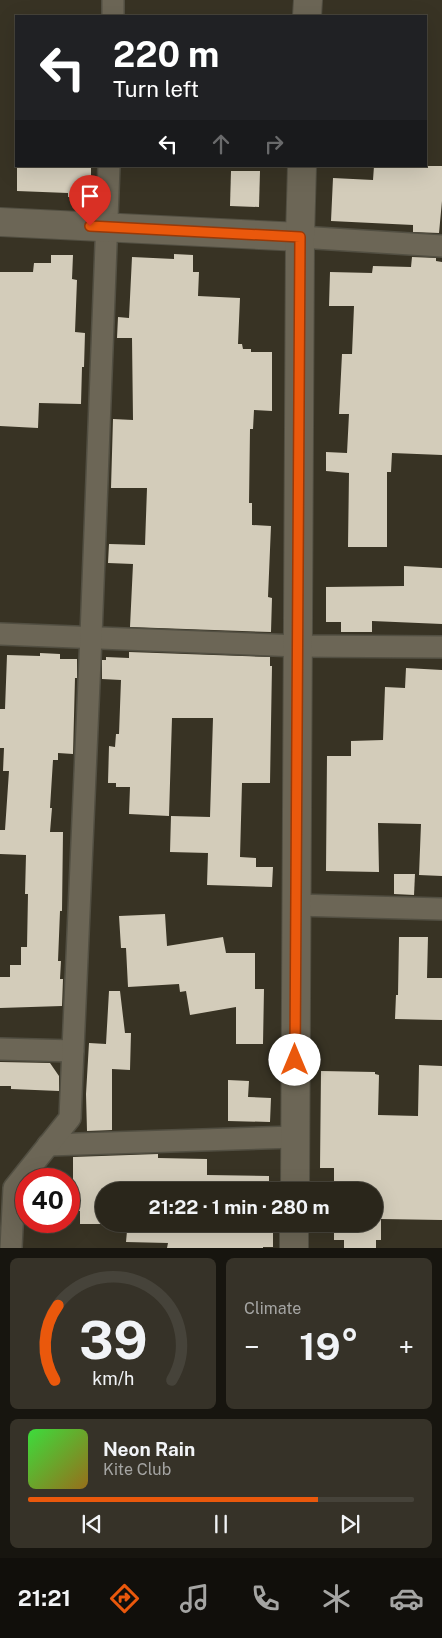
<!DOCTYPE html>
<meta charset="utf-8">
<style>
:root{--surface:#2a261b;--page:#363228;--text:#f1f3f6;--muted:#a5a5a3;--line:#46433a;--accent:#ea580c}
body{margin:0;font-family:"Public Sans",sans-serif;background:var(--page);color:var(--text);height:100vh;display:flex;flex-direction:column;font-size:19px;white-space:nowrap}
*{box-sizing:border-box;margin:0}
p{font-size:16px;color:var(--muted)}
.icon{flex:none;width:28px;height:28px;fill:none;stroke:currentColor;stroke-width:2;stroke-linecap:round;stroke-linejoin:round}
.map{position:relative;height:1248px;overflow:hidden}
.details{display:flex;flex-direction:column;gap:10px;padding:10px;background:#17150f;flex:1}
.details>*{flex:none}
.banner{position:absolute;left:15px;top:15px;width:412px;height:152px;border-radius:0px;box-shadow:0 5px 20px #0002,0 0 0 1px var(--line);background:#202124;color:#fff;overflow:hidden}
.speed{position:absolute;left:15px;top:1168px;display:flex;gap:10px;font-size:25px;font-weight:700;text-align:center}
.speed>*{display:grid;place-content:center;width:65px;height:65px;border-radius:50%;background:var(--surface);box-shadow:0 5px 20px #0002,0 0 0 1px var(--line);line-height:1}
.speed .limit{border:8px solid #d22;background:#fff;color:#111}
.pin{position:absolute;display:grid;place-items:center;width:42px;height:42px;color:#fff;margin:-51px -21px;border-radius:50% 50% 50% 0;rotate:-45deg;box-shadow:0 0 5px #0007}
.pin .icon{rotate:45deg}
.me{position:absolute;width:55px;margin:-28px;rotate:0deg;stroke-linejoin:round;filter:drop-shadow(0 0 4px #0008)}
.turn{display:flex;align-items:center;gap:18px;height:105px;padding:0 15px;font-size:22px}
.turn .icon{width:65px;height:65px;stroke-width:2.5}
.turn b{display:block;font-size:35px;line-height:42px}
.lanes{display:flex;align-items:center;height:48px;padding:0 15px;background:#0003;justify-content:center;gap:25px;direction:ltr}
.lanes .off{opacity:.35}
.big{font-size:38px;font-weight:700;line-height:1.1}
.details .widget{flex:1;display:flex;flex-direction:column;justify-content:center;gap:8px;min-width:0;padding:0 18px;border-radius:8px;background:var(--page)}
.details .dial{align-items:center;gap:0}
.dial svg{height:130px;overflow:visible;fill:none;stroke:var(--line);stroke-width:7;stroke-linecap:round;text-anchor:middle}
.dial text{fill:var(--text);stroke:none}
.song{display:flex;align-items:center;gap:15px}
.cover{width:60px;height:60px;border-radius:8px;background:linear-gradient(135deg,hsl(120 70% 55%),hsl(40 70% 35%))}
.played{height:5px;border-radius:2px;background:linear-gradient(90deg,var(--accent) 75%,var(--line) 75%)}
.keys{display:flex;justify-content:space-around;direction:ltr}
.heat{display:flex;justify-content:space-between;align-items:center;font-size:28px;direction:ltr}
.details .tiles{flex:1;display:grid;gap:10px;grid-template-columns:1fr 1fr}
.widget:last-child{grid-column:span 2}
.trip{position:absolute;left:95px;top:1182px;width:288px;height:50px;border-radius:25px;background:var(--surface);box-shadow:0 5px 20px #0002,0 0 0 1px var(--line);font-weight:700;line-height:50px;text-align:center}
.dock{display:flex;height:80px;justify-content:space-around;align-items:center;background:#110f0b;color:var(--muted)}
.dock .icon{width:35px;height:35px}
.dock .active{color:var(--accent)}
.dock b{font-size:22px;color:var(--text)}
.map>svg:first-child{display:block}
.building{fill:#d3ccba}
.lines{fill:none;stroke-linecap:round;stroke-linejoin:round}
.street-casing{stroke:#524f42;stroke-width:24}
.secondary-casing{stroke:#524f42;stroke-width:30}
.street{stroke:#6c6656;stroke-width:21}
.secondary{stroke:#6c6656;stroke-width:28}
.route-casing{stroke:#983908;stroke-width:12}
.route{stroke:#ea580c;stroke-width:9}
</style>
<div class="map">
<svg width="442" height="1248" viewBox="0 0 442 1248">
<rect width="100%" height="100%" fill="#383324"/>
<g class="building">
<path d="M17,166H91V189H89L88,198L68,197V193L17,191Z"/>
<path d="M374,166H442V201L439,233L413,232V225L331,221L333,178L373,180Z"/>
<path d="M231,171H260L259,207L230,206Z"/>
<path d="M174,254L193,255V272H199L198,296L240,298L238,344H242L243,349H251V352H272V411L254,410L253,429H250L249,503H252V525L271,526L268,597L272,598L271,632L130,627L133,564L108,563L109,544L145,545L147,488H111L113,419L133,420L132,338H117L118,317L129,318L132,257L174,259Z"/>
<path d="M51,255H73L72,279L77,280L75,332L85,333L84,367H82L81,404L39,403L38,428L0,426V272H33L34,263H51Z"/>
<path d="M412,257L436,258V261L442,262V455L392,453L391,472H387V547H348L349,473L326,471V452L347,453L349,414H339L342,354H352L354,306H329L330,272L372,273L373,266L411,267Z"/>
<path d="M404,566L442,568V624L372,621V632H341V622H326V587L404,586Z"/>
<path d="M129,652L270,657V666H272L270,783H242L240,857L256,858V867H273L272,887L207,885L208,853L170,852L171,816L210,817L213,718H172L169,816L129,814L130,787H116V783H108L109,746L115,747L116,734H119L121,680L102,679V660H106V657L129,658Z"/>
<path d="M40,653L60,654V659H77V678H75L73,754L58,753V760H53L50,808H52L50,832H63L62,911H60L58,961H61L60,979H63L62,1006L0,1008V977H10V965H21V947H27L28,894H25L26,855L0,854V830H5L9,771H3L4,748H0V709H5L7,655L40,656Z"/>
<path d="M406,668L442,670V876L419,875L421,824L378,823L379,872L326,871L327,756H351V741L383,740L385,687L405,688Z"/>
<path d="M394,874H415L414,895L394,894Z"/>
<path d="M165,914L167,946L223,937L226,953H255V989H264L263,1044H236V1007L190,1015L186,991L180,992L179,984L128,987L126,948H121L119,916Z"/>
<path d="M399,937H428L427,978H442V1020L395,1019L396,995H398Z"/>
<path d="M109,991H120L125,1033H131L130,1070L112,1069V1130L87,1131L86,1094L89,1043L106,1044Z"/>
<path d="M0,1062L50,1063L59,1076V1091L11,1089V1086H0Z"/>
<path d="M419,1065L442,1066V1220L381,1219V1240H376V1248H344V1240H334V1224H374V1191H334V1168H320L321,1071L375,1072V1074L379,1075L378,1115L418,1116Z"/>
<path d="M228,1080L249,1081L248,1097L271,1098L270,1122L228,1121Z"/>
<path d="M158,1154V1158L207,1159V1175L269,1176V1191H104V1224H269V1226H273V1247H263V1248H167L168,1243L126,1242L127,1231H121V1224H80V1211H69V1180H73V1157Z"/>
</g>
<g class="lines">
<defs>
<g id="street">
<path d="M113,16V0"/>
<path d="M300,237L442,246"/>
<path d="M0,634L298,646L442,647"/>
<path d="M296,905L442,909"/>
<path d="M0,1049L73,1051"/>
<path d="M48,1145L295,1137"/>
<path d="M11,1248L14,1188L70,1118L91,636L109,166"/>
</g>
<g id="secondary">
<path d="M307,16L308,0"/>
<path d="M0,222L300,237"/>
<path d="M295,1191L300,237L302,166"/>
<path d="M294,1248V1224"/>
</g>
</defs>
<use href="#street" class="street-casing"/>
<use href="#secondary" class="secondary-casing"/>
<use href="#street" class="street"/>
<use href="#secondary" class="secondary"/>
</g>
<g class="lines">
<defs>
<path id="route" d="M90,226L300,237L295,1060"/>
</defs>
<use href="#route" class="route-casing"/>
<use href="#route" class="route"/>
</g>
</svg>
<div class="speed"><div class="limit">40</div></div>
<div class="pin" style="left:90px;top:226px;background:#d93025"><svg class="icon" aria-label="arrive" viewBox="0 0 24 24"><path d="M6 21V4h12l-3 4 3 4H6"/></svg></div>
<svg class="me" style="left:295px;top:1060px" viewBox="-20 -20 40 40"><circle r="19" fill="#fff"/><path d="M0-13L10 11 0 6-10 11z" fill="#ea580c"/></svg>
<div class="trip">21:22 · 1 min · 280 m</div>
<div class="banner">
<div class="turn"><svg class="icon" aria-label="left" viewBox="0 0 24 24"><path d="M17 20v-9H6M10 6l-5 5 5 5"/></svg><div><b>220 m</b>Turn left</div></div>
<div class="lanes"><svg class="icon" aria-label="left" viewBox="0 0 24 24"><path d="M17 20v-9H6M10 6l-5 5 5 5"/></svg><svg class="icon off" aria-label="ahead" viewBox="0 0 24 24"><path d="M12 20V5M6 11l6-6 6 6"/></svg><svg class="icon off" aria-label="right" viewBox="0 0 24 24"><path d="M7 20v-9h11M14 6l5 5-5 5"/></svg></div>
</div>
</div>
<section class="details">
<div class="tiles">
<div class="widget dial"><svg viewBox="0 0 100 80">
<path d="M14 69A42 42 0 1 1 86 69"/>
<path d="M14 69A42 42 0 0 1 16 23" stroke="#ea580c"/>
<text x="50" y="56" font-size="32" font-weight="700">39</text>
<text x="50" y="72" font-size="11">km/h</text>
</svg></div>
<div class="widget"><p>Climate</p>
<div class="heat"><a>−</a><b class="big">19°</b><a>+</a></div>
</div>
<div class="widget">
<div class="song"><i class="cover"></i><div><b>Neon Rain</b><p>Kite Club</p></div></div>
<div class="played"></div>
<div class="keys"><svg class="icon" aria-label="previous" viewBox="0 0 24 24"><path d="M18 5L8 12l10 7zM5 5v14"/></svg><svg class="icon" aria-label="pause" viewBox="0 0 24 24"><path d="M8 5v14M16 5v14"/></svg><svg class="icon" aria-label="next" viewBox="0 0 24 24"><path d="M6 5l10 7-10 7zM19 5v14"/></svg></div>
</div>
</div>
</section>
<nav class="dock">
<b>21:21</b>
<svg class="icon active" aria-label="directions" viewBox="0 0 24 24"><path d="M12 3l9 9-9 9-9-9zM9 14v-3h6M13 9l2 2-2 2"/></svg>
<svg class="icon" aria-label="music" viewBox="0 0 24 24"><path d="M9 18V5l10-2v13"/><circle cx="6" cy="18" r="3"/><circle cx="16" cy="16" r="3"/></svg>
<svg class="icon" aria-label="phone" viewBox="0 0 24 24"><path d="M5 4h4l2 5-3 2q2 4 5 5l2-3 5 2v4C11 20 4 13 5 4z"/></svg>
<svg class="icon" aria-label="climate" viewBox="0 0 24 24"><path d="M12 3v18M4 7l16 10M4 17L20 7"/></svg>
<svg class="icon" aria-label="car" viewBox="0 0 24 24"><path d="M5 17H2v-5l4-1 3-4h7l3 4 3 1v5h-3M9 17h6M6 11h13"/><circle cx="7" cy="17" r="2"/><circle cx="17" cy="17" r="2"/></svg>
</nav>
